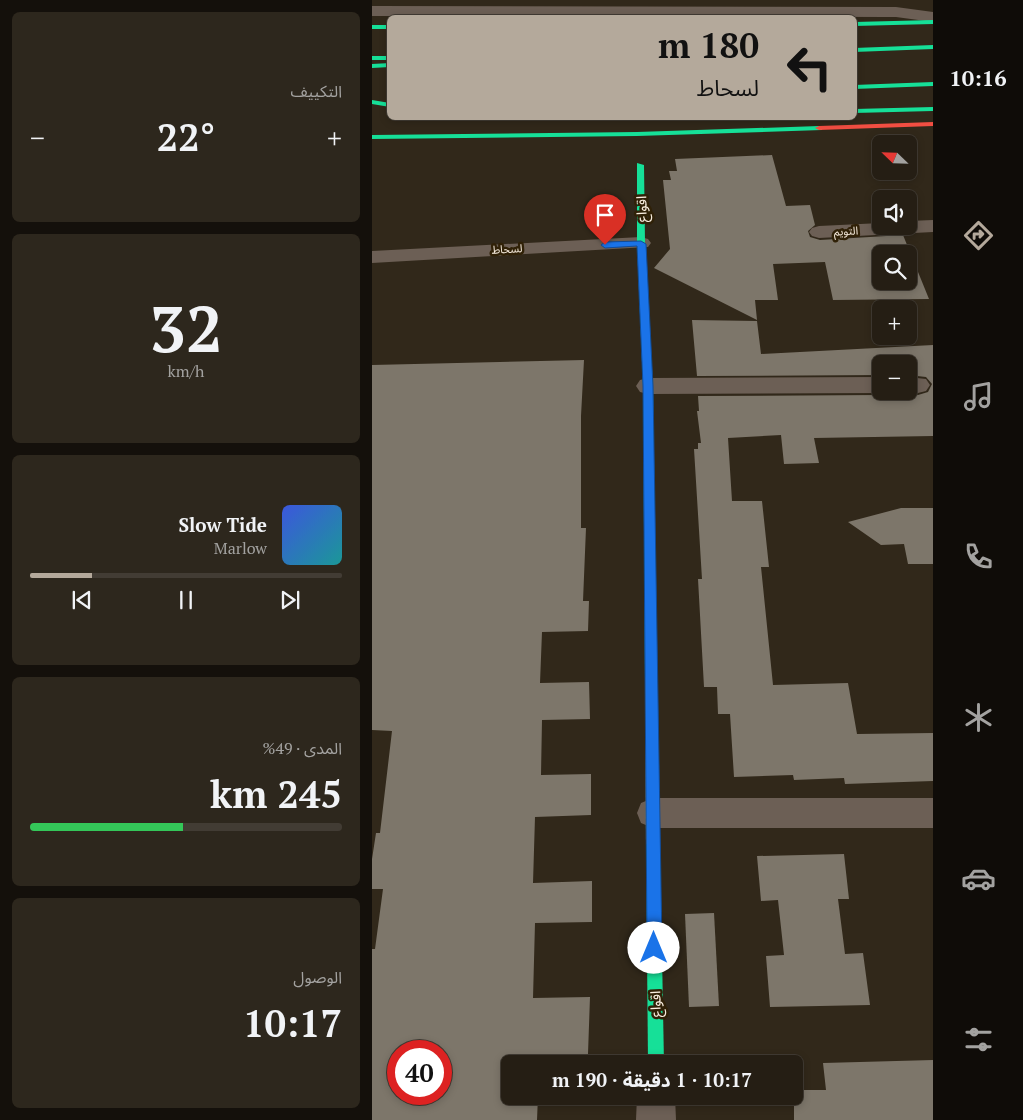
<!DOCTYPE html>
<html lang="ar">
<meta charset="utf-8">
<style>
:root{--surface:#251e14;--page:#2d271d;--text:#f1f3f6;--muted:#a3a2a0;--line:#423c34;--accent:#b4a99b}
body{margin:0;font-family:"PT Serif","Noto Sans Arabic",serif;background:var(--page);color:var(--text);direction:rtl;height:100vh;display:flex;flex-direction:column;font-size:19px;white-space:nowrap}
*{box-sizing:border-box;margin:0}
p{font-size:16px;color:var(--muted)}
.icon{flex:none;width:28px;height:28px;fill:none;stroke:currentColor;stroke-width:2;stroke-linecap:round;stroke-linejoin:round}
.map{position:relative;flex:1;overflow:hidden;direction:ltr}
.sheet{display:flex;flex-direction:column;gap:12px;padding:12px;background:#14100b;width:372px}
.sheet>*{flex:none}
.guide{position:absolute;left:15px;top:15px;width:470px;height:105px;border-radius:8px;box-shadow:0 2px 8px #0003,0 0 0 1px var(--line);direction:rtl;background:#b4a99b;color:#111;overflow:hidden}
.needle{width:32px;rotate:293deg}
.fabs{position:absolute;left:500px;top:135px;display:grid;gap:10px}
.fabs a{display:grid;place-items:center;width:45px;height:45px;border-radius:8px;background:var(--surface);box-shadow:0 2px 8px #0003,0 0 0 1px var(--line);font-size:25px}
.speed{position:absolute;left:15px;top:1040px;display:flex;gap:10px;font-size:25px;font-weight:700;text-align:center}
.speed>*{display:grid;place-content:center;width:65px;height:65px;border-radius:50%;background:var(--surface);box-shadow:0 2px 8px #0003,0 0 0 1px var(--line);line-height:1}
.speed .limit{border:8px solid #d22;background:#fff;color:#111}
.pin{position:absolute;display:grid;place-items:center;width:42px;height:42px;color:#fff;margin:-51px -21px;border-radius:50% 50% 50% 0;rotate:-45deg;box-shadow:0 0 5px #0007}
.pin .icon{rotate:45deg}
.me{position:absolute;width:55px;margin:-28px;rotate:0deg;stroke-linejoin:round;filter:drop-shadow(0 0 4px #0008)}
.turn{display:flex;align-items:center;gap:18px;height:105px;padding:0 15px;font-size:22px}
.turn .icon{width:65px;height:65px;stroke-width:2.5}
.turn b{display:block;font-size:35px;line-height:42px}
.big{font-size:38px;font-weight:700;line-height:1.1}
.sheet .widget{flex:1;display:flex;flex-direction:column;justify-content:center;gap:8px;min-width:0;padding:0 18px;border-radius:8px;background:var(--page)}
.sheet .dial{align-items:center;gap:0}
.dial b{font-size:65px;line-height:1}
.song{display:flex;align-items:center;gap:15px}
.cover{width:60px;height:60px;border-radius:8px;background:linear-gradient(135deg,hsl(230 70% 55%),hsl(180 70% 35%))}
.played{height:5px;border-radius:2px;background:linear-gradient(90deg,var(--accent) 20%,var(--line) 20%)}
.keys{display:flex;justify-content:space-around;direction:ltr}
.heat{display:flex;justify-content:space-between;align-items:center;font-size:28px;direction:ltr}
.charge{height:8px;border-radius:4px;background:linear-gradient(90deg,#34c759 49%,var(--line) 0)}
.trip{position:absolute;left:129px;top:1055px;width:302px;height:50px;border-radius:8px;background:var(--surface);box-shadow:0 2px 8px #0003,0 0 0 1px var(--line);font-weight:700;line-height:50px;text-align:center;direction:rtl}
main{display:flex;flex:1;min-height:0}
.tab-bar{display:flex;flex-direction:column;width:90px;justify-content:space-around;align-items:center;background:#0f0c08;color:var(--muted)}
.tab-bar .icon{width:35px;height:35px}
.tab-bar .selected{color:var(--accent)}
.tab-bar b{font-size:22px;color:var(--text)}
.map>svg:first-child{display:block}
.building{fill:#7d766a;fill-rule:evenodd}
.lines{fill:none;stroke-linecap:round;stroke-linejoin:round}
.street{fill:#6c5f55;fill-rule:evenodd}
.fast{fill:#16e098;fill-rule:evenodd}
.slow{fill:#ffcf43;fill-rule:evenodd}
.jam{fill:#f24e42;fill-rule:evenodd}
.route{fill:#1a73e8;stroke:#114b97}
.labels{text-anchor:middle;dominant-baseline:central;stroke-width:5;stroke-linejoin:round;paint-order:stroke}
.far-street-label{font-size:11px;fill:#faefe1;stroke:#302107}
.street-label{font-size:14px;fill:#faefe1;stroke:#302107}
</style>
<main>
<nav class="tab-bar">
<b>10:16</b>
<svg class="icon selected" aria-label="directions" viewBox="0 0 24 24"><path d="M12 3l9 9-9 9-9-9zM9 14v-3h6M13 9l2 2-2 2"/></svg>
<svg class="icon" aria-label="music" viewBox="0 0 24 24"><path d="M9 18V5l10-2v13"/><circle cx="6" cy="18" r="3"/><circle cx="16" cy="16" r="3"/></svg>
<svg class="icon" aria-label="phone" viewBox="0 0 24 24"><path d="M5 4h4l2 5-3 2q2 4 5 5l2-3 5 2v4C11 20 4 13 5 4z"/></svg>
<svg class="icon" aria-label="climate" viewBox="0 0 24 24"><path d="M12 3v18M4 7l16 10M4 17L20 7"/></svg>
<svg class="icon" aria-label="car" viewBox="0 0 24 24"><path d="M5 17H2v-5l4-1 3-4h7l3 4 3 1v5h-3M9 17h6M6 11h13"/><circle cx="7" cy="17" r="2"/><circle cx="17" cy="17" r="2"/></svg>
<svg class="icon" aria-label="filters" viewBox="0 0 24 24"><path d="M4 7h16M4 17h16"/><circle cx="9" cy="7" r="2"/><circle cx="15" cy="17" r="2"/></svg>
</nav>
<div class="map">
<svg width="561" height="1120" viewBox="0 0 561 1120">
<rect width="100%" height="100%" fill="#31281a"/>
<g class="building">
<path d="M400,155L414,206L438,205L443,225L436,231L438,237L448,240L449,245L448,240L531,235L557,299L461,300L453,262L401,264L406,300H383L385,320L282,268L298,249L291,180H299L297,171H305L303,159ZM509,254H536V281H509Z"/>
<path d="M320,320L385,321L389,354L561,345V436L442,438L447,463L412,464L409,435L356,438L360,501H390L397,567H389L401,685L476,683L485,734L561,733V781L473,784L472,778L422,780L421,775L362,777L358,714H346L345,687H332L326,579H330L322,449H326V443H329L325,411H327L326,396L509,395L517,391L546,395L556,392L560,384L554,377L536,375V364H509V375L325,376Z"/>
<path d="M212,360L209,416V528H214L211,601H217L216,631L170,632L168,683L217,682L218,719L170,720L169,775L219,774V815L163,817L161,883L220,881V922L163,923L161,998L218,997L216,1054L167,1055V1064H138V1096H166L165,1120H0V949H3L11,889H0V859L4,833H8L20,731L0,730V365ZM26,1051H69V1094H26Z"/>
<path d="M529,508H561V564H536L532,544L509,545L476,522Z"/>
<path d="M472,854L477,899H466L473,954L491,953L498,1005L398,1007L394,956L412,955L406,900L389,901L385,856Z"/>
<path d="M342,913L347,1006L317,1007L313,914Z"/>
<path d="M561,1060V1120H422V1090H454L451,1063Z"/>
</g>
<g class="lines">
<g class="street">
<path d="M0,6L524,7L561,12V22L524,17L0,16Z"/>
<path d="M561,220V232L447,238L440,236L437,232L440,228L447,226L509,223V226H536V221Z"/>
<path d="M269,237L276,239L279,243L276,247L0,263V251Z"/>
<path d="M509,377V391H515L509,393L276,394L268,392L264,386L268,380L276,378Z"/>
<path d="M536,377L554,379L558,385L554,391L546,393L530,391H536Z"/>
<path d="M281,798H561V828H281L269,823L265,813L269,803Z"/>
<path d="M265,1096H303L304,1120H264Z"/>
</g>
<g class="fast">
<path d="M561,20V24L482,26V22Z"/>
<rect x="0" y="25" width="18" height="4"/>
<path d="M561,45V49L482,52V48Z"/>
<rect x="0" y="56" width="18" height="4"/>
<path d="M18,63V67L0,68V64Z"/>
<path d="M561,82V86L482,89V85Z"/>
<path d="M0,100L18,103V107L0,104Z"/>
<path d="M561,107V111L482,113V109Z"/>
<path d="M447,126H450V130L265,136L0,139V135L265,132Z"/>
<path d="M265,163L272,165L273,243L281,386L285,678L283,682L279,683L275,682L273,678L271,386L265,243Z"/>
<path d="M281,837L286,839L288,843L292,1064H276L274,843L276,839Z"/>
</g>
<g class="slow">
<path d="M128,118H275L271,120H132Z"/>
<path d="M279,673L283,674L285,678L288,843L286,847L281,849L276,847L274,843L273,678L275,674Z"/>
</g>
<path class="jam" d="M561,122V126L447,130L443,128L447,126Z"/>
</g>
<path class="route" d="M269,241L274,244L281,386L290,948L288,953L282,955L277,953L275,948L271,386L265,246L233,248L229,245L233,242Z"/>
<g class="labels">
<g class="far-street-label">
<text transform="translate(474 231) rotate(-3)">التويم</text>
<text transform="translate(135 249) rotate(-3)">لسحاط</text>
</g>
<g class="street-label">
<text transform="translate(269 209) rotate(-91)">اقواع</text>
<text transform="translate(283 1004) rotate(-91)">اقواع</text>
</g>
</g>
</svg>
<div class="fabs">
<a><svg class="needle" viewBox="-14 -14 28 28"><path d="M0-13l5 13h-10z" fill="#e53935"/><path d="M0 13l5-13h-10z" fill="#a3a2a0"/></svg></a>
<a><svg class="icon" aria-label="sound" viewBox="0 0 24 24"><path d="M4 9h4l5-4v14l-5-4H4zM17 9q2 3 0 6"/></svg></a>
<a><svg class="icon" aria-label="search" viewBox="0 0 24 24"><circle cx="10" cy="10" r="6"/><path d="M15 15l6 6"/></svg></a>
<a>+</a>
<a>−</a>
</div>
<div class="speed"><div class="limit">40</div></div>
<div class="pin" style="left:233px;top:245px;background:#d93025"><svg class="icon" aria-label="arrive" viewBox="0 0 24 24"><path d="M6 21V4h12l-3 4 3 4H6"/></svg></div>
<svg class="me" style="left:282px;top:948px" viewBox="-20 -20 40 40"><circle r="19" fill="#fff"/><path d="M0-13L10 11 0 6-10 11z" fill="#1a73e8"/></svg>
<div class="trip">10:17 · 1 دقيقة · 190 m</div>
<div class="guide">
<div class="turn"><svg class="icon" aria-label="left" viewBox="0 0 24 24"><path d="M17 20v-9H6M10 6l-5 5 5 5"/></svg><div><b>180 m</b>لسحاط</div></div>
</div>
</div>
<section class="sheet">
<div class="widget"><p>التكييف</p>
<div class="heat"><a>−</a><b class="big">22°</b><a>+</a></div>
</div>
<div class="widget dial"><b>32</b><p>km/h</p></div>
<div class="widget">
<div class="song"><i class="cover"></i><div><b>Slow Tide</b><p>Marlow</p></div></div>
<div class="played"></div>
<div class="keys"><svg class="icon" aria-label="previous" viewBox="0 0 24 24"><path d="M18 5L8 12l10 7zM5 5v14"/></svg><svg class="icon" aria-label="pause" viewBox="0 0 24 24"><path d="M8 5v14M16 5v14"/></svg><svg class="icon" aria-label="next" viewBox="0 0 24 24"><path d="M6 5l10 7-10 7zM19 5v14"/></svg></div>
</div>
<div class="widget"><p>المدى · 49%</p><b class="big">245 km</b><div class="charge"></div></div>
<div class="widget"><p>الوصول</p><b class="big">10:17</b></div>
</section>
</main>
